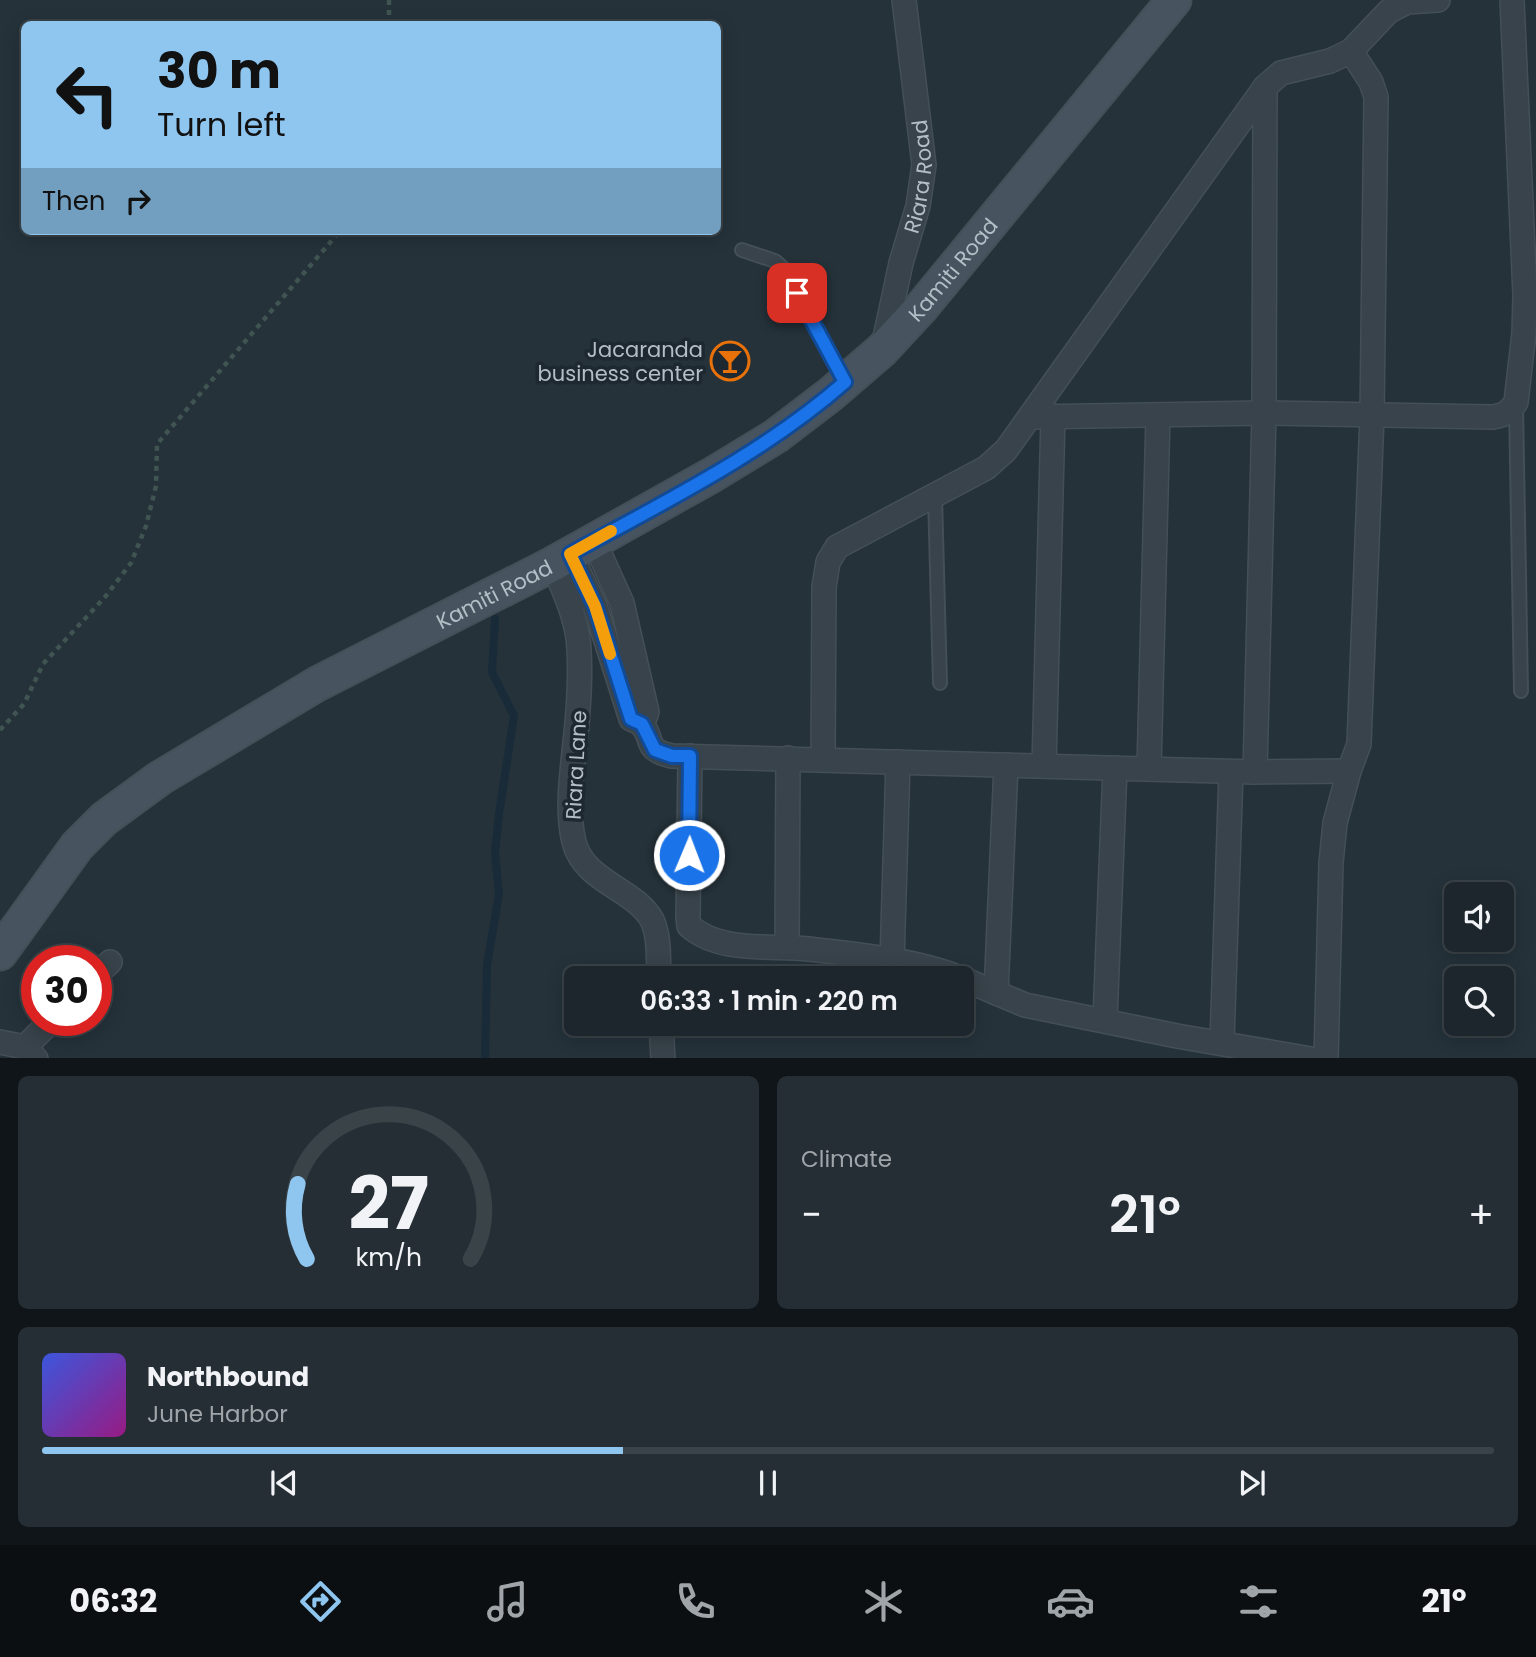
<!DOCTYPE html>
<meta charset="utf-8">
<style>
:root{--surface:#1c262c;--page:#252e34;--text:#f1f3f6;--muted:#a0a5a9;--line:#3a4348;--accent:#8fc6f0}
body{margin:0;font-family:Poppins,sans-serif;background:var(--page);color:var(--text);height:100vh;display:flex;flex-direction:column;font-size:26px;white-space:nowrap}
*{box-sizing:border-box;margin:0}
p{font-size:23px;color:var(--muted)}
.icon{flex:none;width:38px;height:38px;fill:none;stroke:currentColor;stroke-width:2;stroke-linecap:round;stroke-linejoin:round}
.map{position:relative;height:1058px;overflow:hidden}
.sheet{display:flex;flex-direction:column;gap:18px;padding:18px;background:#0f1518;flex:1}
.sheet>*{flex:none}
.top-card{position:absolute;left:21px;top:21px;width:700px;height:214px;border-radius:10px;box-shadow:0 4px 18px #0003,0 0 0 2px var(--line);background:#8fc6f0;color:#111;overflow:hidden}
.buttons{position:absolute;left:1444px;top:882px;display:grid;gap:14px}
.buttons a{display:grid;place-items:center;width:70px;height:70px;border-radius:10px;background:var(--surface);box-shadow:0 4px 18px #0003,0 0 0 2px var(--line);font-size:35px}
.speed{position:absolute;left:21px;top:945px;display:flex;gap:14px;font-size:35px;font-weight:700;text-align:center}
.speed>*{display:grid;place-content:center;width:91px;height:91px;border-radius:50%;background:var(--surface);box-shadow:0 4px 18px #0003,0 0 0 2px var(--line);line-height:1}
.speed .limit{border:10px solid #d22;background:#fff;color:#111}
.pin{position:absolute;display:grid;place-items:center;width:60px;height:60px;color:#fff;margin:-30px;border-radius:14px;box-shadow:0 4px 10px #0006}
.me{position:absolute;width:77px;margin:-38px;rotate:1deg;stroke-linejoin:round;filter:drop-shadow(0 0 5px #0008)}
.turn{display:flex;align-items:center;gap:24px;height:147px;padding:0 21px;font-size:32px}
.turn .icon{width:91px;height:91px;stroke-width:2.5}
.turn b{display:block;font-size:49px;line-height:60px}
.then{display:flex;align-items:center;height:66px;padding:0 21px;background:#0003;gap:14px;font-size:26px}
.big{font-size:52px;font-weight:600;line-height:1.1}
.sheet .tile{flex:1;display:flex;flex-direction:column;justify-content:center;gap:10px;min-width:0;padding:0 24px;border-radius:10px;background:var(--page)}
.sheet .dial{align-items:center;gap:0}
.dial svg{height:182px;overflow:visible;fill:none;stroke:var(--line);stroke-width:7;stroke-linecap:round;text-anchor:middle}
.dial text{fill:var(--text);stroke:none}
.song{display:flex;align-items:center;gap:21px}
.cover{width:84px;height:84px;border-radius:10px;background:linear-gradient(135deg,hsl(230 70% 55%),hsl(310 70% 35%))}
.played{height:7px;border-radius:4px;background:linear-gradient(90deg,var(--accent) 40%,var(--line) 40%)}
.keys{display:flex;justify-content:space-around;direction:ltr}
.heat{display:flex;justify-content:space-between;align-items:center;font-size:38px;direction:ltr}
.sheet .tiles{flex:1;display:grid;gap:18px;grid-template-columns:1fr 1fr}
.tile:last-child{grid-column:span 2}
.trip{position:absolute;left:564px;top:966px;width:410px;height:70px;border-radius:10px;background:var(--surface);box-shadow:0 4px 18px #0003,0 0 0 2px var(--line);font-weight:600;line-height:70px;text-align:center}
.dock{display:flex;height:112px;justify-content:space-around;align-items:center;background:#0b0f12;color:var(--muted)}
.dock .icon{width:49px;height:49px}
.dock .active{color:var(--accent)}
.dock b{font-size:32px;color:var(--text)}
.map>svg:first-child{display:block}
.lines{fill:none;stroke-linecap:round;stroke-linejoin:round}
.stream{stroke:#192b38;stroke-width:8}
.service-casing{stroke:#444f57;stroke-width:16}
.minor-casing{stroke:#444f57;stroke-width:26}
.secondary-casing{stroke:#444f57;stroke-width:37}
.path{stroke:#405452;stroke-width:4.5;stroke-dasharray:5 5;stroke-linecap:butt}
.service{stroke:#38434b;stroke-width:12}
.minor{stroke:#38434b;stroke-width:23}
.secondary{stroke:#47535e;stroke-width:33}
.route-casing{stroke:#114b97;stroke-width:18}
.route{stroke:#1a73e8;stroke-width:12}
.slow{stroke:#f59e0b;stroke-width:12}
.labels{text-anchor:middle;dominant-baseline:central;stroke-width:7;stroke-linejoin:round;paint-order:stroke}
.street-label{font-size:21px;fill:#b4bec6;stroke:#1e2830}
.poi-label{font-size:21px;fill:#b4bec6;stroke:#1e2830;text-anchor:end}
</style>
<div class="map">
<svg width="1536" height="1059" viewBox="0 0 1536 1059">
<rect width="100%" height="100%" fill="#25323a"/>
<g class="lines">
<path class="stream" d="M485,1059L487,965L499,894L495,853L499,814L514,716L492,672L495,619"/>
<defs>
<g id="service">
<path d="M742,250L775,261L785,270L844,382"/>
<path d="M1516,405L1521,691"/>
<path d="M935,496L940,683"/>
</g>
<g id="minor">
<path d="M1351,51L1389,11L1407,2L1438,0"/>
<path id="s1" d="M883,347L901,263L918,206L924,165L904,0"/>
<path d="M1031,417L1264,413L1493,417C1505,415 1510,412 1516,402L1524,333L1525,295L1512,0"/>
<path d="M594,541L622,603L647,712L642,725"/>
<path d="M570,554L595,606L631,719C634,721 639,721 641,724C656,739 641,749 672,756L1255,772L1349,771"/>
<path d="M553,564C564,592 578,619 579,650C581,684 578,718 574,752C571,781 567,813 574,842C584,882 635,889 652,920C660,937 658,960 659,978"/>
<path d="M690,756L688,918L689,926C720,953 769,945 808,949C854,954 917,960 960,978"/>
<path d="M823,759L824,587L828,562L837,547L986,468L1006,450L1265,87L1281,73L1330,61L1351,51L1371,82L1376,97L1372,416L1359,744L1349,771L1335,823L1331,863L1326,1059"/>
<path d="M1044,766L1053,416"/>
<path d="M1149,769L1158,415"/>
<path d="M1255,772L1264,413L1265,87"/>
<path d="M787,947L788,758"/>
<path d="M892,962L898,762"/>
<path d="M96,975L110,962"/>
<path d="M961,978L1025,1005L1177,1036L1311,1059"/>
<path d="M996,993L1006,765"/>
<path d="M1105,1020L1115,768"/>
<path d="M661,1024L663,1059"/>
<path d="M0,1042L25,1047L36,1059"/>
<path d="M1222,1042L1231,772"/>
<path d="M25,1047L52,1020"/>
</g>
<g id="secondary">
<path id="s2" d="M0,953L77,846L104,819L160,778L317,684L553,564L712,475L776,436L831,394L882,350L921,308L1174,0"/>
</g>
</defs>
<use href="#service" class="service-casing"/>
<use href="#minor" class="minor-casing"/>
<use href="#secondary" class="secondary-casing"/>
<g class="path">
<path d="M389,0V24"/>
<path d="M0,730L24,704L43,664L105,597L131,563L146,526L156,486L157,444L340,231"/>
</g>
<use href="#service" class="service"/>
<use href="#minor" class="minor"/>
<use href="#secondary" class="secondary"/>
</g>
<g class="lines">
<defs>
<path id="route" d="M689,855L690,756H672L655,750L642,724L631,719L595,606L570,554C664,502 763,454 845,382L797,293"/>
</defs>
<use href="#route" class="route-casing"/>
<use href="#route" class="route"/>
<path class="slow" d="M610,654L595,606L570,554L611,531"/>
</g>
<defs>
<symbol id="bar-ring" viewBox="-11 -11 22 22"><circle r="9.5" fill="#1e2830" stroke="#e8710a" stroke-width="1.5"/><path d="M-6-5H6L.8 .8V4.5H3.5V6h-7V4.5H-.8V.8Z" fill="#e8710a"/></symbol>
</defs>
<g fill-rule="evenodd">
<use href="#bar-ring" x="708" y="339" width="44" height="44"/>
</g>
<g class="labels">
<g class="street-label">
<text stroke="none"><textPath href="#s1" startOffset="175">Riara Road</textPath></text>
<text stroke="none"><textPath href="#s2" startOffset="1188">Kamiti Road</textPath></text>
<text stroke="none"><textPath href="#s2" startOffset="621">Kamiti Road</textPath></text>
<text transform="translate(576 765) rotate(-87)">Riara Lane</text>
</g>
<g class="poi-label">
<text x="703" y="349">Jacaranda<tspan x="703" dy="24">business center</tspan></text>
</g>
</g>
</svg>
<div class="buttons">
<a><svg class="icon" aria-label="sound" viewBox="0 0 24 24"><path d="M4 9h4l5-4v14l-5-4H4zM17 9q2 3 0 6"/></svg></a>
<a><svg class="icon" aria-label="search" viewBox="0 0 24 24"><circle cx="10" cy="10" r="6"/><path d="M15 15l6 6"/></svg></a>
</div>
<div class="speed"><div class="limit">30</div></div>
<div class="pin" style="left:797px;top:293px;background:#d93025"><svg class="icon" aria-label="arrive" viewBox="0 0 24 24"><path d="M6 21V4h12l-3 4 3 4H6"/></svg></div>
<svg class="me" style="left:689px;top:855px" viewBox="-20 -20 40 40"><circle r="17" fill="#1a73e8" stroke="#fff" stroke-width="3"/><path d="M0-11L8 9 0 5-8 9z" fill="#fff"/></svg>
<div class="trip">06:33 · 1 min · 220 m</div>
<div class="top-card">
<div class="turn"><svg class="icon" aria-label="left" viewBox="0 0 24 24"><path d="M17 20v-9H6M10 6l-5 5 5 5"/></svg><div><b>30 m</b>Turn left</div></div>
<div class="then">Then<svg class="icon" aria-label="right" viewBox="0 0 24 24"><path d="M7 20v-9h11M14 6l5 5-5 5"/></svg></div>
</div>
</div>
<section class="sheet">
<div class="tiles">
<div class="tile dial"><svg viewBox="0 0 100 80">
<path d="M14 69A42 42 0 1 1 86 69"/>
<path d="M14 69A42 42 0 0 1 10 36" stroke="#8fc6f0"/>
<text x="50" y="56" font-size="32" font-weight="700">27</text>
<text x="50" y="72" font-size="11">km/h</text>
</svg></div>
<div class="tile"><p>Climate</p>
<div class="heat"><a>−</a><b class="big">21°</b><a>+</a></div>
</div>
<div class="tile">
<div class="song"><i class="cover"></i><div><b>Northbound</b><p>June Harbor</p></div></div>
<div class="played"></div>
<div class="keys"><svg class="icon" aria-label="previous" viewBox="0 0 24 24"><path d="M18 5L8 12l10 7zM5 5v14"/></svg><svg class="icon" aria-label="pause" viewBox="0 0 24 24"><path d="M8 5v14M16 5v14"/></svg><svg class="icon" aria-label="next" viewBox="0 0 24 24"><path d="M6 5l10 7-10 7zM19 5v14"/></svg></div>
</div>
</div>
</section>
<nav class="dock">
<b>06:32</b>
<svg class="icon active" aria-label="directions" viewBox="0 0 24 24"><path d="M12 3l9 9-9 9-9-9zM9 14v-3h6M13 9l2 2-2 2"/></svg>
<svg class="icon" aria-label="music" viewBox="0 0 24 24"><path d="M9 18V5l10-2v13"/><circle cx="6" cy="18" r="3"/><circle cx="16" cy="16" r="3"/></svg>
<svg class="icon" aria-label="phone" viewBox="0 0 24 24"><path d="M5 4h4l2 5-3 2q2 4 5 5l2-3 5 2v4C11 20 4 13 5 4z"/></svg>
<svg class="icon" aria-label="climate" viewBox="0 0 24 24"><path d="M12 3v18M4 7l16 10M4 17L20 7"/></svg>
<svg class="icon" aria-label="car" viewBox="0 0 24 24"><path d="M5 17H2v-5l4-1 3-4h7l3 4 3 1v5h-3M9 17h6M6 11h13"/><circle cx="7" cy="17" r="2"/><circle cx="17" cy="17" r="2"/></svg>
<svg class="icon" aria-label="filters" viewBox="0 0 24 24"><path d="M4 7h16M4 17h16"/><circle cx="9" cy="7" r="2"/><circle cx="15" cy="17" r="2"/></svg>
<b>21°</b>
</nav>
